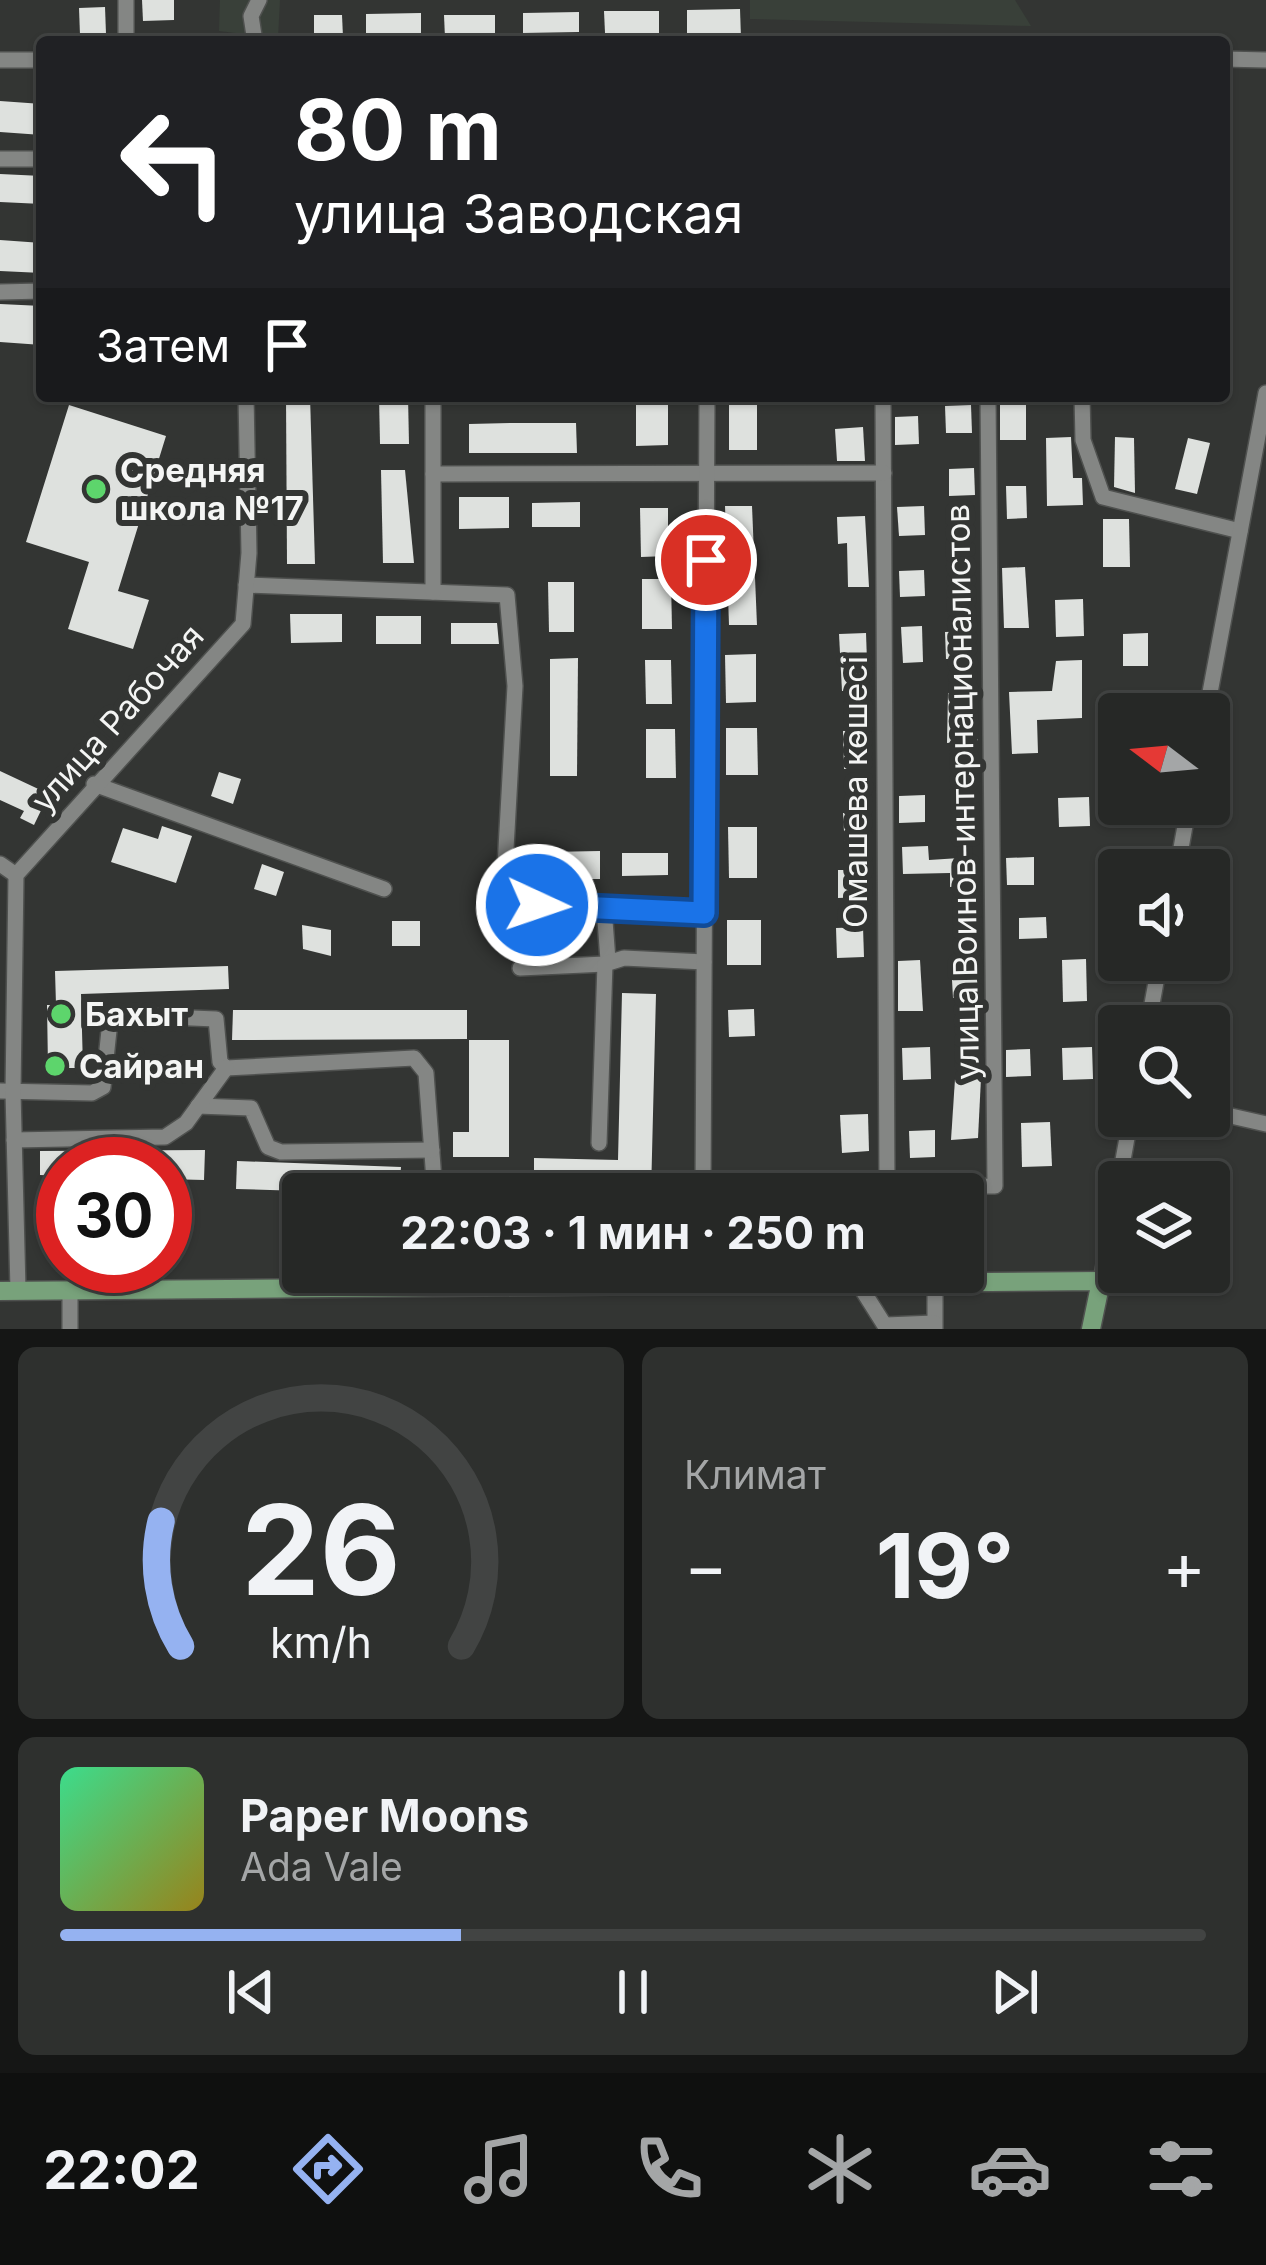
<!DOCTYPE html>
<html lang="ru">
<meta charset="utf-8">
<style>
:root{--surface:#262826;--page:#2e302e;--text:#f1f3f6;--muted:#a4a6a7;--line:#424443;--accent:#95b2f1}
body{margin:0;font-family:Inter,sans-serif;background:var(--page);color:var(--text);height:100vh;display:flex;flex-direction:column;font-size:45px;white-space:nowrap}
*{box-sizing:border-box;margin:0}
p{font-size:39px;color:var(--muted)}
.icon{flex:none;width:66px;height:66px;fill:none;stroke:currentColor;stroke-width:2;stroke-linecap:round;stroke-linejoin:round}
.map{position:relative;height:1329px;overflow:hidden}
.details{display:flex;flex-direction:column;gap:18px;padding:18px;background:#151615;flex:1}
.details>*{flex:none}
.hud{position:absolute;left:36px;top:36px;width:1194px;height:366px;border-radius:12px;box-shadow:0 3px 9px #0004,0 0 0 3px var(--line);background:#202124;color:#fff;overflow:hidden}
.needle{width:78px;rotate:286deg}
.tools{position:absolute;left:1098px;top:693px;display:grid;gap:24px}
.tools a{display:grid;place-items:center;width:132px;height:132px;border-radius:12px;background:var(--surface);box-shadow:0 3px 9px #0004,0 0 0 3px var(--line);font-size:60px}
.speed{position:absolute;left:36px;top:1137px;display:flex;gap:24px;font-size:60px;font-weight:700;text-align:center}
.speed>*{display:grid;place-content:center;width:156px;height:156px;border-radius:50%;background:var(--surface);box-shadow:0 3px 9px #0004,0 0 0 3px var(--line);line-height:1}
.speed .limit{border:18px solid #d22;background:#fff;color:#111}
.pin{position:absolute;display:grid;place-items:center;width:102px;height:102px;color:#fff;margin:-51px;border:6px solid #fff;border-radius:50%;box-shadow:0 3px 12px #0007}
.me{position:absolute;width:132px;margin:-66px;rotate:93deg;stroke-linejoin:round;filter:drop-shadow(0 0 9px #0008)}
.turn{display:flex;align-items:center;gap:42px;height:252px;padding:0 60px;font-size:54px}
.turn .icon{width:156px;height:156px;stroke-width:2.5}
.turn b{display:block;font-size:84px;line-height:102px}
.then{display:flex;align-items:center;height:114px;padding:0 60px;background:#0003;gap:24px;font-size:45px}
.big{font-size:90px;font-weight:700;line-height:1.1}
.details .card{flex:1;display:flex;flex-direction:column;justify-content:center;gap:18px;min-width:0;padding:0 42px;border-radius:18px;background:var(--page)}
.details .dial{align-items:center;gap:0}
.dial svg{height:312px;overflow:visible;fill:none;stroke:var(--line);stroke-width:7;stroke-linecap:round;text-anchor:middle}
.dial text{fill:var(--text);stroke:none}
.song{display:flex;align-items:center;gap:36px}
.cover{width:144px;height:144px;border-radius:18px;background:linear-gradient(135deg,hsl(150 70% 55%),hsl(50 70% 35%))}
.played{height:12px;border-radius:6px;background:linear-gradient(90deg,var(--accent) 35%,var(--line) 35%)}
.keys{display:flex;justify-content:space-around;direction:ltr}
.heat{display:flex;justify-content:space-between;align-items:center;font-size:66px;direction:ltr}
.details .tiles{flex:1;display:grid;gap:18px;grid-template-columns:1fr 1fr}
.card:last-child{grid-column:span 2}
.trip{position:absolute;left:282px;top:1173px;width:702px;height:120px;border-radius:12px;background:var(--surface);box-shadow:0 3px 9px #0004,0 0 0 3px var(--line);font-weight:700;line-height:120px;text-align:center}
.menu{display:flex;height:192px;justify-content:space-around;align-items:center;background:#0f100f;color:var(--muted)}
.menu .icon{width:84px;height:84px}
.menu .selected{color:var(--accent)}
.menu b{font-size:54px;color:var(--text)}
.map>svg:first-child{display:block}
.built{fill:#394039}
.building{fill:#dee1de}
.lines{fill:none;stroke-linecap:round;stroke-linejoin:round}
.minor-casing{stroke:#4f514f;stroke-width:18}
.major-casing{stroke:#4f514f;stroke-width:21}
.minor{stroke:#848684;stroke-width:15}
.major{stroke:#78a27b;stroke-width:18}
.route-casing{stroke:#114b97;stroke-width:30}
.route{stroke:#1a73e8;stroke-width:21}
.poi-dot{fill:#5dd56c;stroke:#333533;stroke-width:4.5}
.labels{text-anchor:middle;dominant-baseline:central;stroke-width:12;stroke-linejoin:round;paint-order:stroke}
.poi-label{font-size:33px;font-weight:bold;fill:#f4f5f4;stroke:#333533;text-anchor:start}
.street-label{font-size:33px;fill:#f4f5f4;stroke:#333533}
</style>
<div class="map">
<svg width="1266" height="1329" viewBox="0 0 1266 1329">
<rect width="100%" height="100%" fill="#333533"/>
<g class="built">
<path d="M220,0H280L278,38L219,31Z"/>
<path d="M750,0H1015L1031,26L750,19Z"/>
</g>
<g class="building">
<path d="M142,0H174V20L143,21Z"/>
<path d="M105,7L106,34L80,35L79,8Z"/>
<path d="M740,9L741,38H687V10Z"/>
<path d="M604,11H659V33H605Z"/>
<path d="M579,12V32L523,33V13Z"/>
<path d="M421,13V35H366V14Z"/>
<path d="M314,15H342L343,37H314Z"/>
<path d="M444,15H495V37L445,38Z"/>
<path d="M0,101L42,104V135L0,132Z"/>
<path d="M0,174L42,176V204L0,202Z"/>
<path d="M0,240L42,243V273L0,271Z"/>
<path d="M0,304L42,306V345L0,342Z"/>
<path d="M286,396H310L315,564H287Z"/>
<path d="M379,396H408L409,444H380Z"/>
<rect x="1000" y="396" width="26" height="44"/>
<path d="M636,399H668V445L636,446Z"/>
<path d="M757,400V450H729V401Z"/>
<path d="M69,405L166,436L118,591L149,600L133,649L68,629L89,562L26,542Z"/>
<path d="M971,405L972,433H946L945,406Z"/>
<path d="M918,416L919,444L895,445V417Z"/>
<path d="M511,423H576L577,453H469V424Z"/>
<path d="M863,427L865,461H837L835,429Z"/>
<path d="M1071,437L1073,478H1082L1083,505L1047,506L1046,438Z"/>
<path d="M1115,437L1134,438L1135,493L1114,487Z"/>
<path d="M1188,438L1210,443L1197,494L1175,489Z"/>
<path d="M974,468L975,495L949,496V469Z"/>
<path d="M381,470H405L414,563H383Z"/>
<path d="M1006,486H1026L1027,518L1007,519Z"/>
<path d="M459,497H509V528L459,529Z"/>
<path d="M580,502V527H532V503Z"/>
<path d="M725,506H752L757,625H729Z"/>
<path d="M924,506L925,535L899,536L897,507Z"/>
<path d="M640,508H668V556L641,557Z"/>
<path d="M865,516L869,587H848L847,543L838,544L837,517Z"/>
<path d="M1103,519H1129L1130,567H1103Z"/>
<path d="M1025,567L1029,628H1004L1002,568Z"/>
<path d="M924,570L925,596L900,597L899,571Z"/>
<path d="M642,579H671L672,629H642Z"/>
<path d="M548,582H574V632H549Z"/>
<path d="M1083,599L1084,636L1056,637L1055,600Z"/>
<path d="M290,614H342V642L291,643Z"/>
<rect x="376" y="616" width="45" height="28"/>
<path d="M451,623H497L499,644H451Z"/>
<path d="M922,626L923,662L903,663L901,627Z"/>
<path d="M972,631L973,658L946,659L945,632Z"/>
<path d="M866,633L868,690L842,691L839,634Z"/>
<path d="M1148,633V666H1123V634Z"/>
<path d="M756,654V702L726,703L725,655Z"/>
<path d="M578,658L577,776H550V659Z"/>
<path d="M645,660H671L672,704H646Z"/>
<path d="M1082,660V718L1037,720L1038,753L1012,754L1009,692L1052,691L1056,661Z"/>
<path d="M975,691L978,749L956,750V742L947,743L948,693Z"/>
<rect x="1138" y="699" width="24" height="15"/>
<path d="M726,728H757L758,775H726Z"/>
<path d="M646,729H675L676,778H646Z"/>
<path d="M865,730L867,768L844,769L843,731Z"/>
<path d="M0,771L49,794L34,825L20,818L24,811L0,800Z"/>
<path d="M219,772L241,779L233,804L211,796Z"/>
<path d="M925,795V822L899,823V796Z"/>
<path d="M1089,797L1090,826L1059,827L1058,798Z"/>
<path d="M864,812L866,848L845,849L843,813Z"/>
<path d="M162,826L192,836L176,883L111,862L123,828L158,839Z"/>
<path d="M728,827H757V878H729Z"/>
<path d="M928,846L929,860L975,857L979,936H963L961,886L950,887V873L903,874L902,847Z"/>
<path d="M600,851V879H548V852Z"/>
<path d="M622,853H668V875L622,876Z"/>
<path d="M1034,857V885H1007L1006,858Z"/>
<path d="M262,864L284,872L276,896L254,889Z"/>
<path d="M838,870H864V897L838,898Z"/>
<path d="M499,914L574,919L573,940L498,938Z"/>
<path d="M1046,917L1047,938L1019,939V918Z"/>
<rect x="727" y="920" width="34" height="45"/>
<rect x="392" y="921" width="28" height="25"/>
<path d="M302,925L331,930V956L303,949Z"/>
<path d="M863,927L864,957L837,958L836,928Z"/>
<path d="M1086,959L1087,1001L1063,1002L1062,960Z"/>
<path d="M920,960L923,1011H898V961Z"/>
<path d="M975,961L982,1028L964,1029L963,997L953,998L951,962Z"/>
<path d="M228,966L229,989L81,994L83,1068H48L47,1005H56L55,971Z"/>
<path d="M622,993L656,994L651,1194L534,1192V1158L618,1160Z"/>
<path d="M754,1009L755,1036L729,1037L728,1010Z"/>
<path d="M233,1010H467V1039L232,1040Z"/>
<path d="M469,1040H509V1157H453V1132H469Z"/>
<path d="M930,1047L931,1079L903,1080L902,1048Z"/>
<path d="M1092,1047L1093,1079L1063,1080L1062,1048Z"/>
<path d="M1030,1049L1031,1076L1006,1077V1050Z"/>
<path d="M981,1078L978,1138L951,1140L955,1079Z"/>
<path d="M868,1114L869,1151L842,1153L840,1115Z"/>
<path d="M1050,1122L1052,1166L1022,1167L1021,1123Z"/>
<path d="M935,1130V1157L910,1158L909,1131Z"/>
<path d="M205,1150L204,1180L165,1179V1164H63V1176L40,1175V1151Z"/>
<path d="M237,1161L401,1167L399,1194L236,1189Z"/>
</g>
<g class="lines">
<defs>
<g id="minor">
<path d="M126,42V0"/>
<path d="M255,42L251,16L259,0"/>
<path d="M1224,59L1266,60"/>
<path d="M0,60H42"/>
<path d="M0,159H42"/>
<path d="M0,292L42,291"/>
<path d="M883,396L887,1187"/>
<path d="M1082,396L1083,440L1103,497L1240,531"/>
<path d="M433,474L884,473"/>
<path d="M246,585L507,595L515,686L503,903L704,913"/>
<path d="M433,592V396"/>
<path d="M1206,714L1266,393"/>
<path d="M94,784L384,889"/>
<path d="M0,864L16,875"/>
<path d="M1177,870L1189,804"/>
<path d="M604,908L608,960"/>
<path d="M520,968L605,964"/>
<path d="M1148,1026L1160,960"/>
<path d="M0,1091L92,1093L103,1087L110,1021L120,1015L216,1019L220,1062L226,1068L414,1058L426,1073L435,1194"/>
<path d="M198,1106L251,1108L268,1147L281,1152L432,1150"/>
<path d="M1209,1111L1266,1124"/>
<path d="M14,1140L165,1137L186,1123L226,1068"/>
<path d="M599,1143L605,964L624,958L704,962"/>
<path d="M703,1187L995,1186L988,396"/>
<path d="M703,1194L707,396"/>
<path d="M1101,1281L1131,1116"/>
<path d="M935,1282V1329"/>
<path d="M858,1283L887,1329"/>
<path d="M18,1290L13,1092L16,875L243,624L249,553L246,396"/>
<path d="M886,1325L934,1323"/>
<path d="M70,1329V1290"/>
</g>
<path id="major" d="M0,1291L1101,1281L1091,1329"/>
</defs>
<use href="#minor" class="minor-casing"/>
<use href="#major" class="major-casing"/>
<use href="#minor" class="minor"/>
<use href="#major" class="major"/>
</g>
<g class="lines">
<defs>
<path id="route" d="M537,905L704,913L706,560"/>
</defs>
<use href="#route" class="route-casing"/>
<use href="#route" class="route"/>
</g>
<g class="poi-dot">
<circle cx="96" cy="489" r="12"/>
<circle cx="61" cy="1014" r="12"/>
<circle cx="55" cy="1066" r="12"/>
</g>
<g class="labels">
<g class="poi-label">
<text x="120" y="470">Средняя<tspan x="120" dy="38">школа №17</tspan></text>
<text x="85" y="1014">Бахыт</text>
<text x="79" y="1066">Сайран</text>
</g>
<g class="street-label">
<text transform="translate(117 718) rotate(-48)">улица Рабочая</text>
<text transform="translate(855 792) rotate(-90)">Омашева көшесі</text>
<text transform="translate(962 792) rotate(-91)">улица Воинов-интернационалистов</text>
</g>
</g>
</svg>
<div class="tools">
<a><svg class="needle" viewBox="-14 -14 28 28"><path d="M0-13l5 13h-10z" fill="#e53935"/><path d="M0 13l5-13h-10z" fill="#a4a6a7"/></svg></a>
<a><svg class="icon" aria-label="sound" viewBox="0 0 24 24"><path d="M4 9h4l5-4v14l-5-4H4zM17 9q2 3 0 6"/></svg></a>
<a><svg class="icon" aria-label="search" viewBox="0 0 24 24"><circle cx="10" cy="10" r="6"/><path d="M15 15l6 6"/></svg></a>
<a><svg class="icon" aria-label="layers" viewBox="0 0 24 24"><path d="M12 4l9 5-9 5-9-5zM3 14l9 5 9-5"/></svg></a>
</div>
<div class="speed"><div class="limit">30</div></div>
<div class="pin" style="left:706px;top:560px;background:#d93025"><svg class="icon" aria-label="arrive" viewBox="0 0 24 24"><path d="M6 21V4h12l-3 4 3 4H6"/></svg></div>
<svg class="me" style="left:537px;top:905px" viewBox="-20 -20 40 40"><circle r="17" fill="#1a73e8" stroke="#fff" stroke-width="3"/><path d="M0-11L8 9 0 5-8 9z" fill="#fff"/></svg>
<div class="trip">22:03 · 1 мин · 250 m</div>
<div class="hud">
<div class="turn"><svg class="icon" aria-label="left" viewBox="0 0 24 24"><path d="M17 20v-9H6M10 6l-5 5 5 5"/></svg><div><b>80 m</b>улица Заводская</div></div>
<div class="then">Затем<svg class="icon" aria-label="arrive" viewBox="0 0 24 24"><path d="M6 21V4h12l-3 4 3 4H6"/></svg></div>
</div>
</div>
<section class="details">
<div class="tiles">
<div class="card dial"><svg viewBox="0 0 100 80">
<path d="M14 69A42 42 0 1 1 86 69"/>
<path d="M14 69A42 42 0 0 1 9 37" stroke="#95b2f1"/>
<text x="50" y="56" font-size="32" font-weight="700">26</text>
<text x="50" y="72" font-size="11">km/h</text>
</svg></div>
<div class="card"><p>Климат</p>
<div class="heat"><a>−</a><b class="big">19°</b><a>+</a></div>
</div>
<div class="card">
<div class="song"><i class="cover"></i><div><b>Paper Moons</b><p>Ada Vale</p></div></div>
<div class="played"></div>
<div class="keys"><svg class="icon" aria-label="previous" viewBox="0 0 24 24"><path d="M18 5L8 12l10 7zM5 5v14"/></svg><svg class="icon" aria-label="pause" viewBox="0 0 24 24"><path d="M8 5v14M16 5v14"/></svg><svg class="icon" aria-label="next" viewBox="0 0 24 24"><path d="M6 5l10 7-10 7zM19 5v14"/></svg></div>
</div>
</div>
</section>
<nav class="menu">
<b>22:02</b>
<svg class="icon selected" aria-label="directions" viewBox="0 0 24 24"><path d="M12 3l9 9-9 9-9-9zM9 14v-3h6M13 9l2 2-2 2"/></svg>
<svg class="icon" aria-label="music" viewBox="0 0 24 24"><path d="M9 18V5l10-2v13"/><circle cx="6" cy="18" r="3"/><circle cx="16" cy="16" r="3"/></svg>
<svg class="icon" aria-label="phone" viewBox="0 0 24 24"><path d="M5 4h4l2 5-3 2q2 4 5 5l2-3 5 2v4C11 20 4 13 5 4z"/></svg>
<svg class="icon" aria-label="climate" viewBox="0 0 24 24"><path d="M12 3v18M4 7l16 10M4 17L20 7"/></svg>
<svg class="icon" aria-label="car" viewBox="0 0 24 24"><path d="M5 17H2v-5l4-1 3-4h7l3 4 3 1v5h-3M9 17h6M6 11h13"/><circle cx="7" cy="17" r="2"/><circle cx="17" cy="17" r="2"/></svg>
<svg class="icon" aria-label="filters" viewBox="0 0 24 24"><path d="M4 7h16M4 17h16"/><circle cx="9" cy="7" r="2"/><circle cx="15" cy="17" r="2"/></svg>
</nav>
